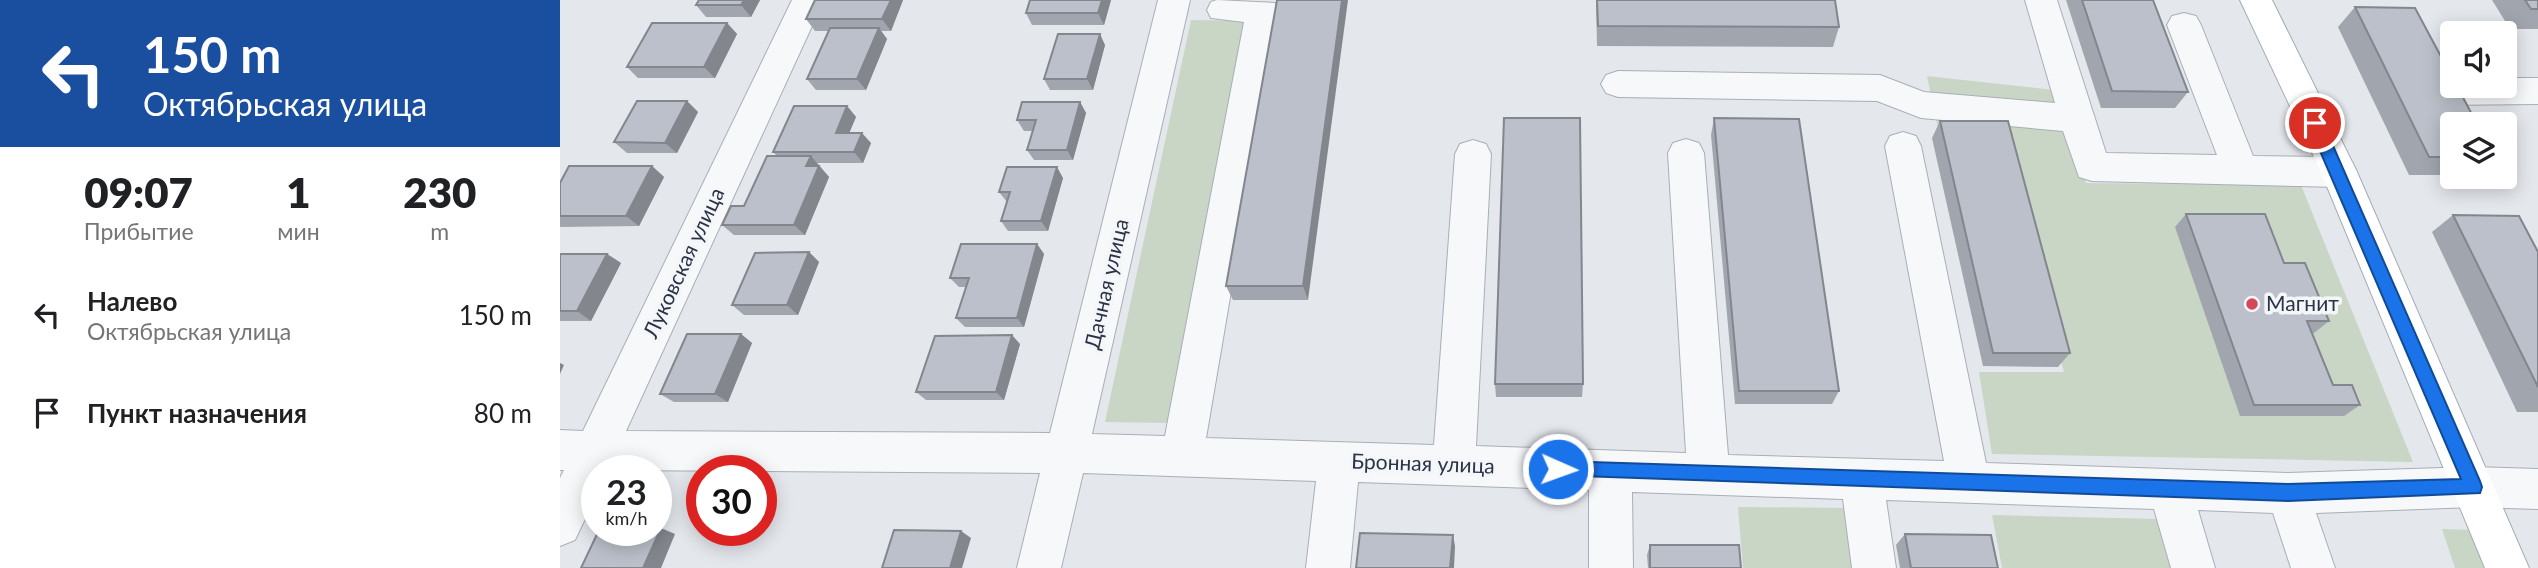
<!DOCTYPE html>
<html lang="ru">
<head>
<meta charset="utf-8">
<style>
  :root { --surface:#fff; --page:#f2f2f2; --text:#202124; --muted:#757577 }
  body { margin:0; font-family:Lato,sans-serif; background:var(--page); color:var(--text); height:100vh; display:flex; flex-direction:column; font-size:26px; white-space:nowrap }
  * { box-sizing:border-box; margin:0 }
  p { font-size:23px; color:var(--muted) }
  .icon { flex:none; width:38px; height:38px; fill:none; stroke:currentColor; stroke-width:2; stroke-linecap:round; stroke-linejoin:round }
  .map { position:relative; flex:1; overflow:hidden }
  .side { display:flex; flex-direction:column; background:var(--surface); width:560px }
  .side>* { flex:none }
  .hud { background:#1a4fa0; color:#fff; overflow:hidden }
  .tools { position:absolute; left:1880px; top:21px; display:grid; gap:14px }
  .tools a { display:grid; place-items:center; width:77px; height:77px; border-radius:7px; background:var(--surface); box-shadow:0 4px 18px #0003; font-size:35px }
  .speed { position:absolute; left:21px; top:455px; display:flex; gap:14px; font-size:35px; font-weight:700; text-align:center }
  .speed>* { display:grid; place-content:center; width:91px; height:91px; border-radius:50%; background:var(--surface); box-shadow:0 4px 18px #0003; line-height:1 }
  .speed small { font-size:18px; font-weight:400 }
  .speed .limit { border:10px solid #d22; background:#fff; color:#111 }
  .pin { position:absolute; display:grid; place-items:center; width:60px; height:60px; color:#fff; margin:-30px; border:4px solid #fff; border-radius:50%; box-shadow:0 2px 7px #0007 }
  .me { position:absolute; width:77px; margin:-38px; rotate:92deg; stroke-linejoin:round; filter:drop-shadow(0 0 5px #0008) }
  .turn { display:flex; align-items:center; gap:24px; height:147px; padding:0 28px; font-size:32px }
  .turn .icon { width:91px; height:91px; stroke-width:2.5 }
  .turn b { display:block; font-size:49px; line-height:60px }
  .eta { display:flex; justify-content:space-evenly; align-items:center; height:119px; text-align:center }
  .eta b { font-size:42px; font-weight:800; line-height:49px }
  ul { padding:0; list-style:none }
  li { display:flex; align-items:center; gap:21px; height:98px; padding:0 28px }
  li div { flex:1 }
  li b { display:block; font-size:26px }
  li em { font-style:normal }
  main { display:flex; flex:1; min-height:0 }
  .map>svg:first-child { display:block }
</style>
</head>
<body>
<main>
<section class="side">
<div class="hud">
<div class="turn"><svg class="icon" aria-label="left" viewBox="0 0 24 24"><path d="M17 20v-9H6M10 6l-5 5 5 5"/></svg><div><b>150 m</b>Октябрьская улица</div></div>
</div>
<div class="eta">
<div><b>09:07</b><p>Прибытие</p></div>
<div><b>1</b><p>мин</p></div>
<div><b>230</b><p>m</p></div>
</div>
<ul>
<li><svg class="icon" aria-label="left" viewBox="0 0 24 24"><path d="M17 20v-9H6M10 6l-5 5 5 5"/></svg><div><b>Налево</b><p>Октябрьская улица</p></div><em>150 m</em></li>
<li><svg class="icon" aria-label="arrive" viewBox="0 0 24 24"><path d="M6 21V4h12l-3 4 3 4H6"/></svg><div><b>Пункт назначения</b></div><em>80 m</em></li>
</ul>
</section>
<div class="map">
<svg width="1978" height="568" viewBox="0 0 1978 568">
  <rect width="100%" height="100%" fill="#e4e7ec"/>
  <path fill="#c9d6c5" d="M631 20 687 21 610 423 545 422Z
    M1367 76 1494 90 1526 183 1741 185 1853 462 1432 454 1419 372H1504L1441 136 1379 133Z
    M1178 507 1286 508 1294 568H1183Z
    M1432 515 1598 519 1612 568H1442Z
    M1882 529 1918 530 1934 568H1895Z"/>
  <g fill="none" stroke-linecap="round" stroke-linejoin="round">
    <defs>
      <path id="minor" d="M232 0H264L66 431 490 433 598 0H630L532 434 605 436 684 22 651 18 647 10 651 2 657 0 715 3 719 11 646 438 874 445 895 154 900 144 913 140 926 144 931 154 916 446 1126 453 1108 153 1113 143 1126 139 1139 143 1144 153 1168 455 1384 461 1325 146 1330 136 1343 132 1356 136 1361 146 1426 463 1728 473 1913 467 1978 469V509L1913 507 1756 513 1775 568H1731L1713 513 1638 510 1655 568H1611L1594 509 1326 500 1336 568H1292L1283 499 1072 492 1073 568H1029V490L798 482 790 568H746L756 481 523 473 501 568H457L480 473 48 470 37 471V494L15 540 0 546V478L4 470H0V430L23 431Z
        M1465 0H1497L1546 153 1657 155 1607 25 1612 16 1624 13 1636 16 1641 25 1693 156 1779 157 1792 162 1797 172 1792 182 1779 187 1532 181 1519 177 1503 131 1361 118 1317 101 1058 97 1046 93 1041 84 1046 75 1058 71 1320 75 1364 92 1495 103Z
        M1944 78H1978V104L1881 105 1869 101 1864 92 1869 83 1892 79V86H1944Z"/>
      <path id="major" d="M1680 0H1712L1797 172 1969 568H1925L1761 172Z"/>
    </defs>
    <use href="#minor" stroke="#a9aeb7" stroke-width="2"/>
    <use href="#major" stroke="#a3abb8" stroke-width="2"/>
    <use href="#minor" fill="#f7f8fa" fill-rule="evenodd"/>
    <use href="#major" fill="#fff" fill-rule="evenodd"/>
  </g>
  <path fill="#a1a5ae" d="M139 0H200L191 17H146L136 5Z
    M343 0 331 31H321L327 39 306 90H256L247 79 268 31H255L246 19Z
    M551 0 544 25H472L466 13Z
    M717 0 748 300H673L666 286Z
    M1036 0H1275L1279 27 1273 47 1037 46Z
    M1506 0H1593L1628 92 1615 108H1541Z
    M1932 0H1978V29H1950Z
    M1795 7 1892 124V175H1849L1778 27Z
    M167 23 177 34 155 78H78L67 67Z
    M545 45 533 90H490L484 79Z
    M127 101 138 112 117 153H67L54 142Z
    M520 102 526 113 513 160H474L467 150 473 131H464L457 120Z
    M287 106 296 117 289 133 311 143 303 163H257L269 177 245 235H174L162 225 184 206 217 156 213 152Z
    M1154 118 1279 391 1272 404H1175L1151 135Z
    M1380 121 1510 353 1498 367 1423 366 1372 138Z
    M92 166 104 177 79 226 0 227V183Z
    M503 178 488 231H448L441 221 447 202 439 192Z
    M1626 214 1724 263 1769 321 1754 333H1752L1773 385 1800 405 1784 416H1680L1615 227Z
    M1893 215 1978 252V412H1957L1872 232Z
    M477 244 484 254 464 327H405L396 318 406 287H399L390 278Z
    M249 252 259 262 238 315H184L172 305Z
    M0 254H47L61 263 31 321H0Z
    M181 334 192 343 168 402H114L100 394Z
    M460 344 444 400H366L356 392Z
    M935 384H1023L1022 397H936Z
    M1345 534 1438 568H1340L1336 545Z
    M1090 545 1181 568H1088L1087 555Z"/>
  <path fill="#83868d" d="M184 0H200L191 17 181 5Z
    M331 0H343L331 31 322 19Z
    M542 0H551L544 25 538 13Z
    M782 0H788L748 300 743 286Z
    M167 23 177 34 155 78 144 67Z
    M319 28 327 39 306 90 297 79Z
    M540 34 545 45 533 90 527 79Z
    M127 101 138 112 117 153 105 143Z
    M520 102 526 113 513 160 507 150Z
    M287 106 296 117 285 143 276 133Z
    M302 133 311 143 303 163 294 152Z
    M251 156 269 177 245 235 234 225 246 166Z
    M92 166 104 177 79 226 66 216Z
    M497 167 503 178 488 231 481 221Z
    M477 244 484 254 464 327 457 318Z
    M249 252 259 262 238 315 227 305Z
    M47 254 61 263 31 321 17 311Z
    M181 334 192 343 168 402 155 394Z
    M452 335 460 344 444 400 436 392Z
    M0 363 4 365 0 374Z
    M101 528 115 534 101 568H83Z
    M401 531 411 538 402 568H390Z
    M893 535 895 546 894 568H890Z"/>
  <path fill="#bbc0ca" stroke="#83868d" stroke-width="2" d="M139 0H184L181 5H136Z
    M255 0H331L322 19H246Z
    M470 0H542L538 13H466Z
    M717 0H782L743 286H666Z
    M1037 0H1275L1279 27 1038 26Z
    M1522 0H1593L1628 92 1552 91Z
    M1965 0H1978V9H1971Z
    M1795 7 1855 8 1892 77V86H1897L1917 124H1892V157H1869Z
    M92 23H167L144 67H67Z
    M270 28H319L297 79H247Z
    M498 34H540L527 79H484Z
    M77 101H127L105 143 54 142Z
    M462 102H520L507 150H467L476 120H457Z
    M234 106H287L276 133H302L294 152H213Z
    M944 118H1020L1023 384H935Z
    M1154 118 1239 119 1279 391H1179Z
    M1380 121H1448L1510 353H1433Z
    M207 156H251L246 166H259L234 225H162L171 206H184Z
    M9 166H92L66 216H0V183Z
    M447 167H497L481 221H441L450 192H439Z
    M1626 214H1705L1724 263H1745L1769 321H1747L1773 385H1792L1800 405H1694Z
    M1893 215 1959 216 1978 252V387Z
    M401 244H477L457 318H396L409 278H390Z
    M249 252 227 305H172L195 253Z
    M0 254H47L17 311H0Z
    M127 334H181L155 394H100Z
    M452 335 436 392H356L375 336Z
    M96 527 101 528 83 568H21L39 530H96Z
    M334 530 401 531 390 568H322Z
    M800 533 893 535 890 568H796Z
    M1345 534 1431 535 1438 568H1351Z
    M1090 545H1179L1181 568H1090Z"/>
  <path fill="#1a73e8" stroke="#114b97" stroke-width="2" d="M1755 117 1763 123 1920 481 1922 487 1920 493 1728 501 992 475 989 469 992 463 998 461 1728 484 1901 479 1748 123Z"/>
  <circle fill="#d1495b" stroke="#f4f6f9" stroke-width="2.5" cx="1692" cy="304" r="7"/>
  <g text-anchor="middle" stroke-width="7" stroke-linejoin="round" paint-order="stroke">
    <g font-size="21" fill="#2b3445" stroke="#f4f6f9">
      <text transform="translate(124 263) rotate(-65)" y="7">Луковская улица</text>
      <text transform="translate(547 284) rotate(-77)" y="7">Дачная улица</text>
      <text transform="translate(863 464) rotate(2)" y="7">Бронная улица</text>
    </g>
    <g font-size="21" fill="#2b3445" stroke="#f4f6f9" text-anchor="start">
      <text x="1706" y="311">Магнит</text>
    </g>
  </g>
</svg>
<div class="tools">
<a><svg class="icon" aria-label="sound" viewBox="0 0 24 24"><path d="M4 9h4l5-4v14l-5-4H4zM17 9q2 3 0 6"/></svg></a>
<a><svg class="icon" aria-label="layers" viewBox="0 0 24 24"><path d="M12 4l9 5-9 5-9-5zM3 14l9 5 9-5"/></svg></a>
</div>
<div class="speed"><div>23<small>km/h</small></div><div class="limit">30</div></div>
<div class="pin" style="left:1755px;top:123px;background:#d93025"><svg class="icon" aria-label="arrive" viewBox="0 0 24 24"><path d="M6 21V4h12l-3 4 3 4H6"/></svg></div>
<svg class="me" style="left:998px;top:469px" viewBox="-20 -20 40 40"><circle r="17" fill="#1a73e8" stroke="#fff" stroke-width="3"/><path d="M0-11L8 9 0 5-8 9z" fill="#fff"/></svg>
</div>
</main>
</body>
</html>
